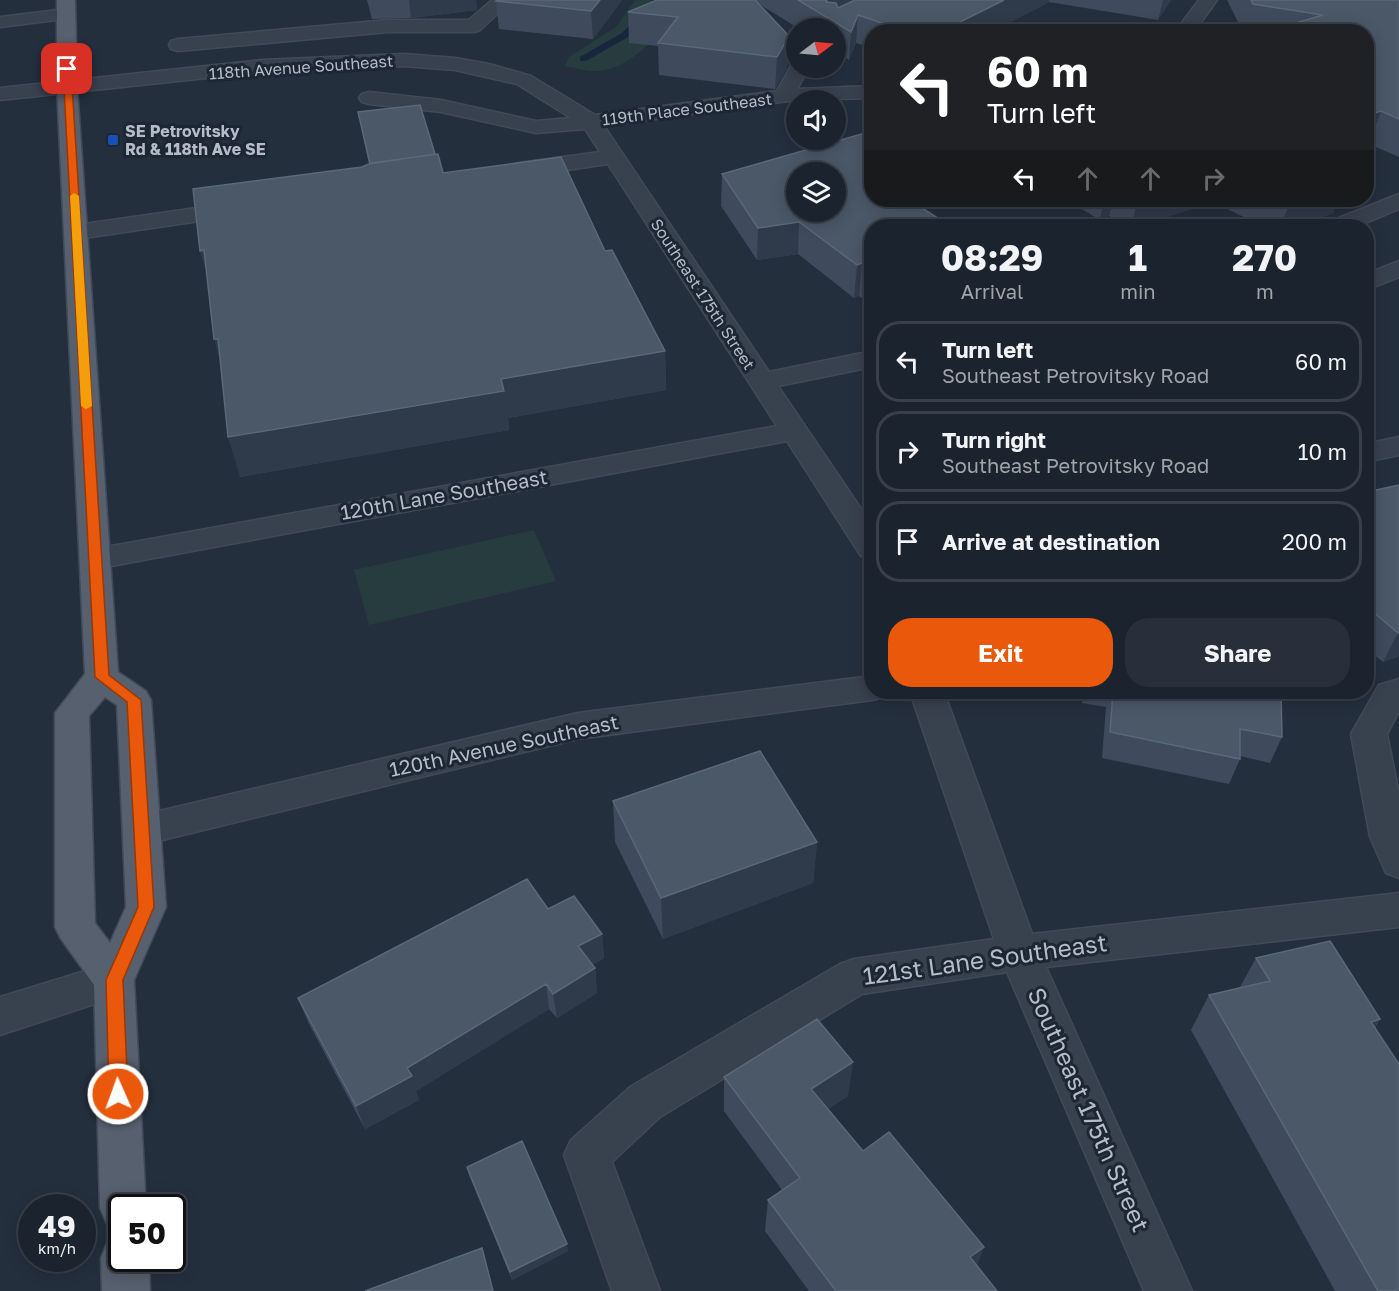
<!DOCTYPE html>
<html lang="en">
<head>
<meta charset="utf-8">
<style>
  :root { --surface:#1b232e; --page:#282f3a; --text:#f1f3f6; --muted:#a0a4aa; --line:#39404a; --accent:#ea580c }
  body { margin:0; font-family:"Golos Text",sans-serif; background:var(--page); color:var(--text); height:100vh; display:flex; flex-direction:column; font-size:22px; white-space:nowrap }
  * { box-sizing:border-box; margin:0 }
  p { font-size:20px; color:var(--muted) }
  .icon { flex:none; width:33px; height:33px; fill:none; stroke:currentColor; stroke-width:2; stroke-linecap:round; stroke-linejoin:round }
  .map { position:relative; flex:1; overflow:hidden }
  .sheet { position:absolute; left:864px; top:219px; width:510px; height:480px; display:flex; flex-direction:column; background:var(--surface); border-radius:24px; box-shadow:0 3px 15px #0003,0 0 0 2px var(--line) }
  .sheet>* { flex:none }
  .hud { position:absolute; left:864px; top:24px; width:510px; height:183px; border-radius:24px; box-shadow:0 3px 15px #0003,0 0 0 2px var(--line); background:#202124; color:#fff; overflow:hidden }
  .needle { width:39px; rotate:74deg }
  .fabs { position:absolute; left:786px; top:18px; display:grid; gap:12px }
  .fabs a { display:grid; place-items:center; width:60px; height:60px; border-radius:50%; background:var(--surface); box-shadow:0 3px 15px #0003,0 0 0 2px var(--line); font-size:30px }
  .speed { position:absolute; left:18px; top:1194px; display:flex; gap:12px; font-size:30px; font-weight:700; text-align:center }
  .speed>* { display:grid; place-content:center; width:78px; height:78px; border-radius:50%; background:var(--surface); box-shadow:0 3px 15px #0003,0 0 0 2px var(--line); line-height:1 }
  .speed small { font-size:15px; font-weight:400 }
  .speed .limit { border:3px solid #111; border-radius:9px; background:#fff; color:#111 }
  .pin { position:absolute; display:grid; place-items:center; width:51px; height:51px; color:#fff; margin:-26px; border-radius:12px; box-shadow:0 3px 9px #0006 }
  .me { position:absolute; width:66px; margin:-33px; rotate:358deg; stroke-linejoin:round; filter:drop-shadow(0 0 4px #0008) }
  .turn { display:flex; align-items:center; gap:21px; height:126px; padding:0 24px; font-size:27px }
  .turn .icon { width:78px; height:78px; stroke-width:2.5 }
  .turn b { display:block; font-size:42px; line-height:51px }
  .lanes { display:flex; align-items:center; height:57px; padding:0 24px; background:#0003; justify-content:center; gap:30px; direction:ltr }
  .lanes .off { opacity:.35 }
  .eta { display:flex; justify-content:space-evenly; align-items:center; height:102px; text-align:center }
  .eta b { font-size:36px; font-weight:700; line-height:42px }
  .button { display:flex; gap:12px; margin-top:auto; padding:12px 24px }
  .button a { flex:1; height:69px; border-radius:24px; background:var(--accent); color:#fff; font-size:24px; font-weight:700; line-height:69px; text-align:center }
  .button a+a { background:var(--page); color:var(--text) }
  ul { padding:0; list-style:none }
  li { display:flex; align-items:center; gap:18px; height:81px; margin:0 12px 9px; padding:0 12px; border:3px solid var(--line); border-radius:24px }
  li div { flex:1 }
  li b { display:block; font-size:22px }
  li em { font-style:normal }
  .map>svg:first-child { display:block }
</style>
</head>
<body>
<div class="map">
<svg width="1399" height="1291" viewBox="0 0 1399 1291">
  <rect width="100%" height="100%" fill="#242f3e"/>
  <path fill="#263c3f" d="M635 0H690C664 27 637 68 597 71 587 72 575 68 565 66L569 57 616 27Z
    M534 530 556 581 369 625 354 570Z"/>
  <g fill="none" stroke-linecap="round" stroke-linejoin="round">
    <path fill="#17263c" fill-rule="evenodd" d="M654 0H663L628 37 586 61H580V57L622 33Z"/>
    <defs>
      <path id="minor" d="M492 0H512L480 30 474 32H388L178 51 171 49 169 45 171 41 178 39 388 20H469Z
        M1199 0H1217L1194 32H1175Z
        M66 9 72 10 75 14 72 18 0 27V17Z
        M404 54 455 58 489 64 531 76 595 115 777 91 792 64 796 63V68H809L797 89 872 86V98L796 100 604 126 769 372 872 351V367L778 386 872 525V559L861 556 787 441 95 569 84 566 80 559 84 552 95 549 777 426 608 164 519 177 511 175 508 170 511 165 519 163 600 152 585 129 536 133 441 112 369 104 362 102 359 98 362 94 369 92 441 100 536 121 571 118 517 84 455 70 404 66 262 72 0 100V88L262 60Z
        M1399 194V209L1358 226H1327L1331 221Z
        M239 202 247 204 250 209 247 214 77 239 69 237 65 232 69 227 77 225Z
        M1399 261V277L1366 290V274Z
        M1399 437V455L1366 462V444Z
        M872 676V692H887L884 697 872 700 578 739 142 845 129 841 123 830 129 819 142 815 578 713Z
        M1399 679V711L1387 734 1399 794V878L1386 873 1370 837 1351 734 1379 685Z
        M910 692H944L1032 934 1399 893V927L1046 967 1192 1291H1144L1007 972 862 994 660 1117 612 1162 660 1291H612L564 1155 571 1140 630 1087 840 964 854 959 994 939Z
        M114 962 128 967 134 980 128 993 0 1035V997Z"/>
      <path id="major" d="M57 0H75L77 87 118 672 146 691 151 700 166 907 134 980 146 1208H122V1230L107 1224 100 1208 94 985 61 939 55 927V713L85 674 57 87ZM105 697 117 705 126 907 110 943 95 923 89 716Z
        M122 1236V1258H149L150 1291H102L101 1258 108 1241Z"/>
    </defs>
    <use href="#minor" stroke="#414a57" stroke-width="3"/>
    <use href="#major" stroke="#414a57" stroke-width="3"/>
    <use href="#minor" fill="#38414e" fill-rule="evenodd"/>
    <use href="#major" fill="#56606e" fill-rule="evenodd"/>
  </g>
  <path fill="#3f4b5c" d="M367 0H476L477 10 411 18 372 19Z
    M498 0H622L593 39 499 29 496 1Z
    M657 0H1171L1158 20 1049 2 992 32H872V48L856 43 849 60 836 51V28H798L759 4 789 36 787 68 775 89 659 75 658 46 629 43 628 12Z
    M1227 0H1399V157L1369 144 1366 145V32H1243Z
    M358 112 435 154 443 173 605 251 665 351 666 390 508 418 509 430 240 477 369 164Z
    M722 174 872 226V306L859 296 854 298 798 254 757 260 721 206Z
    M1067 200H1337L1333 213 1300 226H1262L1213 202 1139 226H1126L1109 216 1100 220Z
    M1399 485V656L1383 662 1366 648V492Z
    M1084 692H1281L1282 737 1270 763 1240 756V759L1229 784 1102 758 1106 707 1082 703Z
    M613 801 817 842 813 883 663 939 615 842Z
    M548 909 602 934 604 958 592 965 595 968 597 993 557 1018 549 1009 416 1091 419 1100 365 1129 308 1022 298 998Z
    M1256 958 1380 1019 1375 1028 1399 1291H1335L1191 1030 1209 995 1240 987Z
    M724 1077 848 1096 828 1109 863 1151 977 1266 997 1291H809L765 1231 768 1200 782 1190 724 1111Z
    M467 1167 568 1251 512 1280 469 1175Z"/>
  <path fill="#2f3b4b" d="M409 0H476L477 10 411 18Z
    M600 0H622L593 39 591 11Z
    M827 0H873L825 16Z
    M1004 0H1049V2L992 32H940Z
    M1163 0H1171L1158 20Z
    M858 15 856 43 849 60 851 32Z
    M789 36 787 68 775 89 777 57Z
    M1381 111 1369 144 1366 145V116Z
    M1104 200H1113L1109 216 1100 220Z
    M1138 200H1214L1213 202 1139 226H1131Z
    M1292 200H1337L1333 213 1300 226H1281L1290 201Z
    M799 222 798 254 757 260 758 228Z
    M204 250 211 288 200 251Z
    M862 263 859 296 854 298 857 265Z
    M214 339H218L225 378Z
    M665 351 666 390 508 418 509 430 240 477 228 437 501 379Z
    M1399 632V656L1383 662 1398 633Z
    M817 842 813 883 663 939 661 898Z
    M602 934 604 958 581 971 578 946Z
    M595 968 597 993 557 1018 553 994Z
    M546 984 549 1009 416 1091 419 1100 365 1129 356 1106 407 1068Z
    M1380 1019 1357 1054 1371 1022Z
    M853 1062 848 1096 807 1123 811 1089Z
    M567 1244 568 1251 512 1280 510 1272Z
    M984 1247 973 1277 970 1257Z"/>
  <path fill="#4b5868" stroke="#5c6777" stroke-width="1.5" fill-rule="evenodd" d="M498 0H600L591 11 496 1Z
    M657 0H755L789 36 777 57 658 43 678 17 628 12Z
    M798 0H827L826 2 836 3 838 8 855 0H1004L940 32H908L858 15 851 32Z
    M1251 0H1399V119L1381 111 1366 116V32H1265L1323 15 1253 4Z
    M420 105 435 154 370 164 358 112Z
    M872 131V200H910L950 226H872V271L862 263 857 265 799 222 758 228 722 174ZM796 172H836V212H796Z
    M438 154 443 173 561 157 605 251 612 250 665 351 501 379 504 391 228 437 218 339H214L204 250 200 251 193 189 362 167 371 163Z
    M1399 485V632L1398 633 1366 606V492Z
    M1113 692H1281L1282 737 1240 729V759L1110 732Z
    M760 751 817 842 661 898 613 801Z
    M527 879 548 909 574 896 602 934 578 946 595 968 553 994 546 984 407 1068 412 1076 356 1106 298 998Z
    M1330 941 1380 1019 1371 1022 1399 1064V1289L1393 1291H1378L1209 995 1270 981 1256 958Z
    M817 1019 853 1062 811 1089 863 1151 889 1132 984 1247 970 1257 997 1291H836L768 1200 800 1178 724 1077Z
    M522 1141 567 1244 510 1272 467 1167Z
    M482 1248 493 1291H365Z"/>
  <path fill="#ea580c" stroke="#983908" stroke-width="1.5" d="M67 66 71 69 109 675 141 700 154 907 123 980 128 1094 125 1100 118 1102 112 1100 109 1094 106 980 138 907 127 702 95 677 63 69Z"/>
  <path fill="#f59e0b" d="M74 193 79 196 92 406 86 409 81 406 70 196Z"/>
  <rect fill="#1a4fb4" stroke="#1d2633" stroke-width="2" x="107" y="134" width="12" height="12" rx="3"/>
  <g text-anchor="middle" stroke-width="6" stroke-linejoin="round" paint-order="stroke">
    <g font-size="16" fill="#b4bcc9" stroke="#1d2633">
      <text transform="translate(301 67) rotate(-4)" y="6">118th Avenue Southeast</text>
      <text transform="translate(687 109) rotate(-7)" y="6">119th Place Southeast</text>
      <text transform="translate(703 294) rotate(57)" y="6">Southeast 175th Street</text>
    </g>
    <g font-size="16" font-weight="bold" fill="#b4bcc9" stroke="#1d2633" text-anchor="start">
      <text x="125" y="137">SE Petrovitsky<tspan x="125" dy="18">Rd &amp; 118th Ave SE</tspan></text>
    </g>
    <g font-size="20" fill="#b4bcc9" stroke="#1d2633">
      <text transform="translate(444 495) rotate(-10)" y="7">120th Lane Southeast</text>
      <text transform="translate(504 746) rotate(-12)" y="7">120th Avenue Southeast</text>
    </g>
    <g font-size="24" fill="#b4bcc9" stroke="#1d2633">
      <text transform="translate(985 960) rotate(-8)" y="8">121st Lane Southeast</text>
      <text transform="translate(1088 1110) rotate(66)" y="8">Southeast 175th Street</text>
    </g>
  </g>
</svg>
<div class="fabs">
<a><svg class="needle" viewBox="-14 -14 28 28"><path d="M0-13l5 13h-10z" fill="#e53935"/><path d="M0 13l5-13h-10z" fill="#a0a4aa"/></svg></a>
<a><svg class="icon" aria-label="sound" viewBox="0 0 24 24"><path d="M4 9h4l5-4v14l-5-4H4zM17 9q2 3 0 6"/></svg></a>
<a><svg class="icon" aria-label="layers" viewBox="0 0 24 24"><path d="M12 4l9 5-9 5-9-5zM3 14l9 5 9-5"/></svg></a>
</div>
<div class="speed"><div>49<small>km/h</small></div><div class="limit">50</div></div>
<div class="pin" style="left:67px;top:69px;background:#d93025"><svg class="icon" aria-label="arrive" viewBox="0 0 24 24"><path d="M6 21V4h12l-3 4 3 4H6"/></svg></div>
<svg class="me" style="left:118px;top:1094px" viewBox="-20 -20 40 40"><circle r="17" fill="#ea580c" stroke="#fff" stroke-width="3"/><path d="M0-11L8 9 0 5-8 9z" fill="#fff"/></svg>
<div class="hud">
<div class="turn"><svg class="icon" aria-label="left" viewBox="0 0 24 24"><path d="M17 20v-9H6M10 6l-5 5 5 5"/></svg><div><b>60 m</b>Turn left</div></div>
<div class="lanes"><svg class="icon" aria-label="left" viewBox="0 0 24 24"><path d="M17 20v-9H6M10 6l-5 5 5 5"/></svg><svg class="icon off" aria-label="ahead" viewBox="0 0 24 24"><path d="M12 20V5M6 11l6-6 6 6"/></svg><svg class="icon off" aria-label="ahead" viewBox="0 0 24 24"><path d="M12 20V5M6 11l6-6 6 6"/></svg><svg class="icon off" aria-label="right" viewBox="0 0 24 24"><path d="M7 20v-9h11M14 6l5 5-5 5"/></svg></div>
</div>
<section class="sheet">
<div class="eta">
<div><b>08:29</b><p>Arrival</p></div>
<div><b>1</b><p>min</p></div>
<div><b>270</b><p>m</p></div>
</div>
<ul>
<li><svg class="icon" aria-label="left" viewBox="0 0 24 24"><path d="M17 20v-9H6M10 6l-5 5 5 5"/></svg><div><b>Turn left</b><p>Southeast Petrovitsky Road</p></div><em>60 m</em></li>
<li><svg class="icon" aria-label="right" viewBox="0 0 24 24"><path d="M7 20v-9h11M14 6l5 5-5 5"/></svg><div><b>Turn right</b><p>Southeast Petrovitsky Road</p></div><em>10 m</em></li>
<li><svg class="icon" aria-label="arrive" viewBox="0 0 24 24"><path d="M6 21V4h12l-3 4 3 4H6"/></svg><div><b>Arrive at destination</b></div><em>200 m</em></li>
</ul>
<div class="button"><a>Exit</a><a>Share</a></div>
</section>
</div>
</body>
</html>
